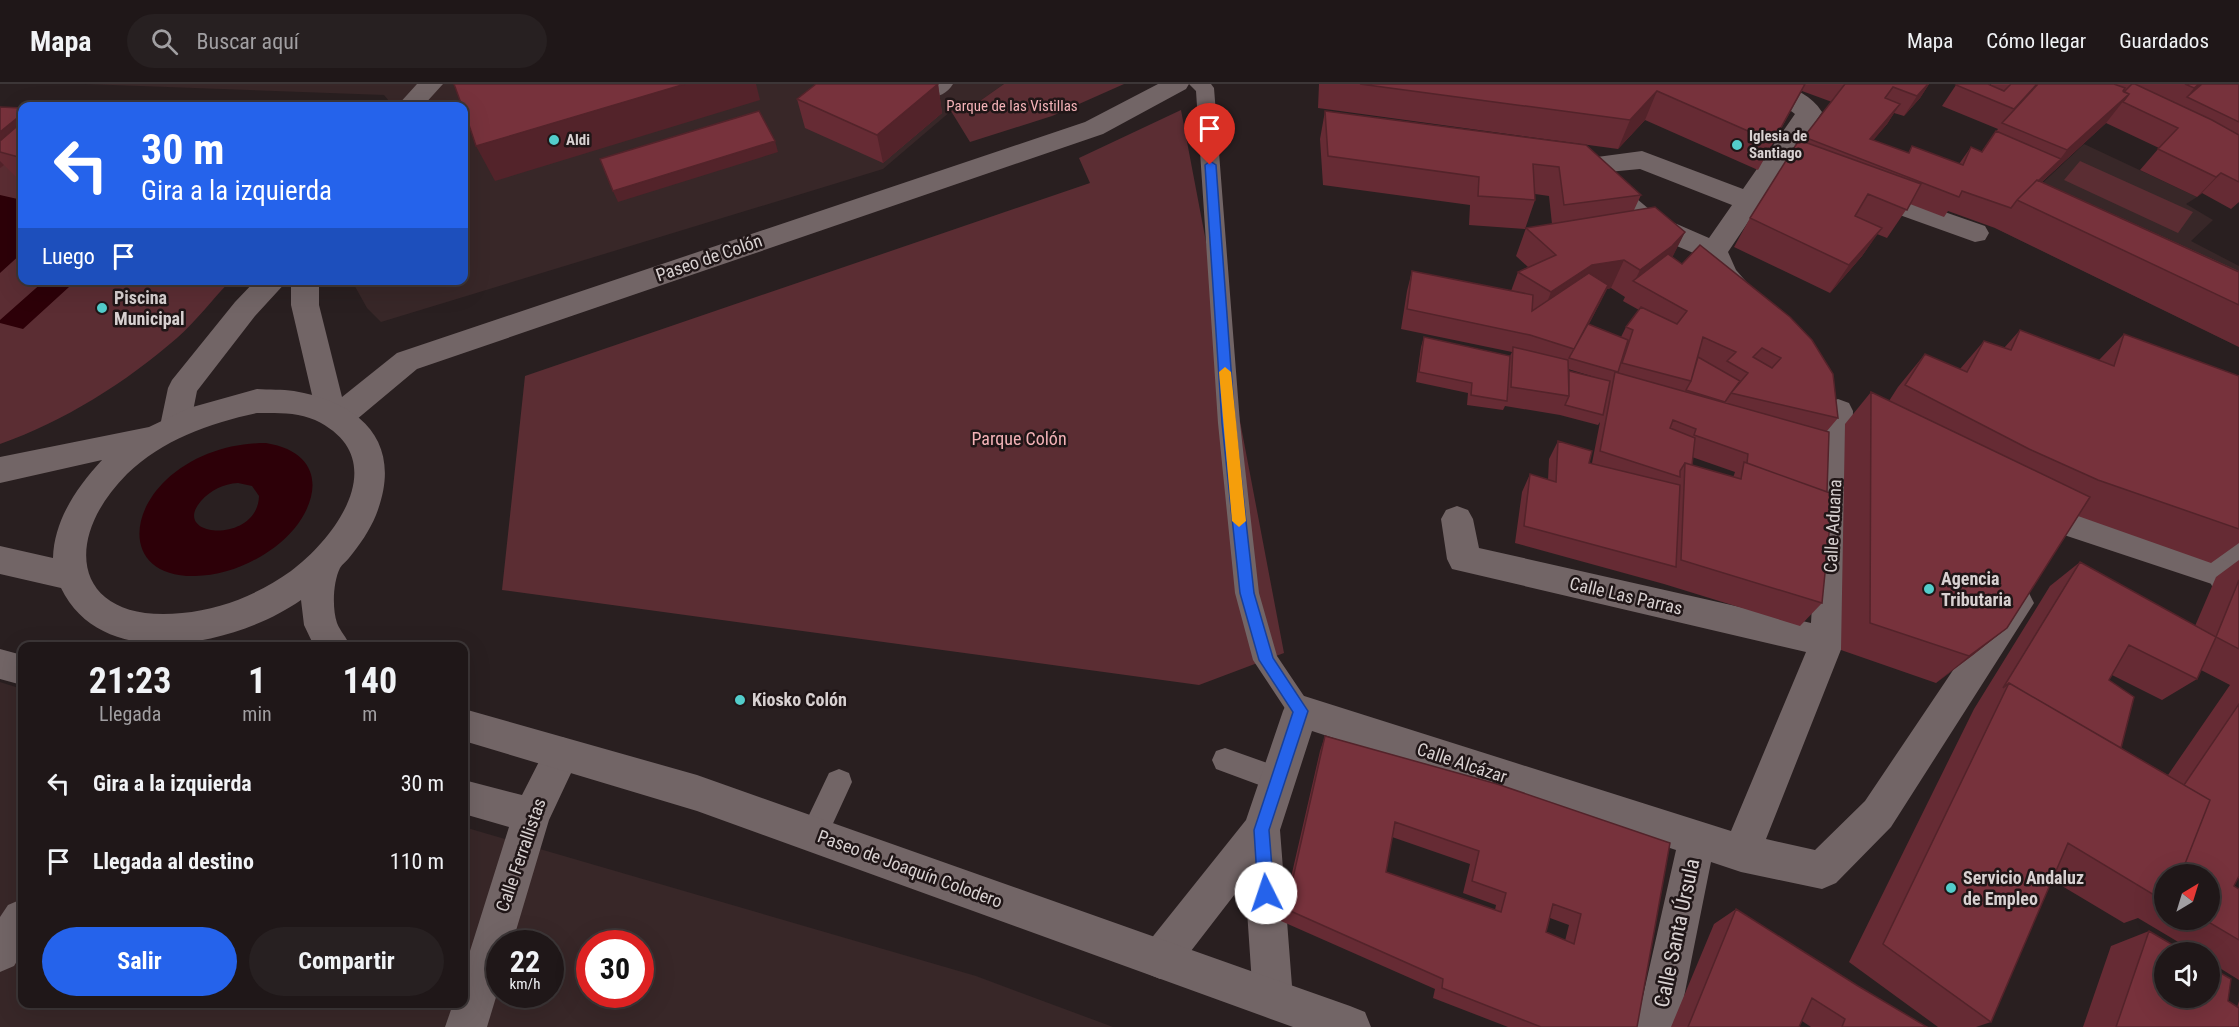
<!DOCTYPE html>
<html lang="es">
<head>
<meta charset="utf-8">
<style>
  :root { --surface:#1f1718; --page:#272021; --text:#f1f3f6; --muted:#a19fa2; --line:#3c3637; --accent:#2563eb }
  body { margin:0; font-family:"Roboto Condensed",sans-serif; background:var(--page); color:var(--text); height:100vh; display:flex; flex-direction:column; font-size:22px; white-space:nowrap }
  * { box-sizing:border-box; margin:0 }
  p { font-size:20px; color:var(--muted) }
  .icon { flex:none; width:33px; height:33px; fill:none; stroke:currentColor; stroke-width:2; stroke-linecap:round; stroke-linejoin:round }
  .map { position:relative; flex:1; overflow:hidden }
  .details { position:absolute; left:18px; top:558px; width:450px; height:366px; display:flex; flex-direction:column; background:var(--surface); border-radius:12px; box-shadow:0 6px 24px #0002,0 0 0 2px var(--line) }
  .details>* { flex:none }
  .hud { position:absolute; left:18px; top:18px; width:450px; height:183px; border-radius:12px; box-shadow:0 6px 24px #0002,0 0 0 2px var(--line); background:#2563eb; color:#fff; overflow:hidden }
  .needle { width:39px; rotate:38deg }
  .controls { position:absolute; left:2154px; top:780px; display:grid; gap:12px }
  .controls a { display:grid; place-items:center; width:66px; height:66px; border-radius:50%; background:var(--surface); box-shadow:0 6px 24px #0002,0 0 0 2px var(--line); font-size:30px }
  .speed { position:absolute; left:486px; top:846px; display:flex; gap:12px; font-size:30px; font-weight:700; text-align:center }
  .speed>* { display:grid; place-content:center; width:78px; height:78px; border-radius:50%; background:var(--surface); box-shadow:0 6px 24px #0002,0 0 0 2px var(--line); line-height:1 }
  .speed small { font-size:15px; font-weight:400 }
  .speed .limit { border:9px solid #d22; background:#fff; color:#111 }
  .pin { position:absolute; display:grid; place-items:center; width:51px; height:51px; color:#fff; margin:-62px -26px; border-radius:50% 50% 50% 0; rotate:-45deg; box-shadow:0 0 6px #0007 }
  .pin .icon { rotate:45deg }
  .me { position:absolute; width:66px; margin:-33px; rotate:356deg; stroke-linejoin:round; filter:drop-shadow(0 0 4px #0008) }
  .turn { display:flex; align-items:center; gap:21px; height:126px; padding:0 24px; font-size:27px }
  .turn .icon { width:78px; height:78px; stroke-width:2.5 }
  .turn b { display:block; font-size:42px; line-height:51px }
  .then { display:flex; align-items:center; height:57px; padding:0 24px; background:#0003; gap:12px; font-size:22px }
  .eta { display:flex; justify-content:space-evenly; align-items:center; height:102px; text-align:center }
  .eta b { font-size:36px; font-weight:700; line-height:42px }
  .button { display:flex; gap:12px; margin-top:auto; padding:12px 24px }
  .button a { flex:1; height:69px; border-radius:36px; background:var(--accent); color:#fff; font-size:24px; font-weight:700; line-height:69px; text-align:center }
  .button a+a { background:var(--page); color:var(--text) }
  ul { padding:0; list-style:none }
  li { display:flex; align-items:center; gap:18px; height:78px; padding:0 24px }
  li div { flex:1 }
  li b { display:block; font-size:22px }
  li em { font-style:normal }
  header { display:flex; align-items:center; gap:36px; box-sizing:border-box; height:84px; padding:0 30px; background:var(--surface); border-bottom:2px solid var(--line) }
  header strong { font-size:28px }
  nav { display:flex; gap:33px; margin-inline-start:auto; font-size:21px }
  .search { width:420px; height:54px; background:var(--page); display:flex; align-items:center; gap:15px; box-sizing:border-box; padding:0 21px; border-radius:33px; color:var(--muted); font-size:22px }
  .map>svg:first-child { display:block }
</style>
</head>
<body>
<header>
<strong>Mapa</strong>
<div class="search"><svg class="icon" aria-label="search" viewBox="0 0 24 24"><circle cx="10" cy="10" r="6"/><path d="M15 15l6 6"/></svg>Buscar aquí</div>
<nav><a>Mapa</a><a>Cómo llegar</a><a>Guardados</a></nav>
</header>
<div class="map">
<svg width="2239" height="943" viewBox="0 0 2239 943">
  <rect width="100%" height="100%" fill="#291f20"/>
  <path fill="#382728" fill-rule="evenodd" d="M85 0H1004L977 19 951 27 883 85 381 238 367 224 352 197 464 196V22H393L384 11Z
    M2084 60 2197 113 2186 120 2213 136 2191 157 2239 182V263L1995 144Z
    M0 598 22 605V920H464V743L976 892 1113 943H0ZM500 860H550V910H500ZM590 860H640V910H590Z"/>
  <path fill="#5b2d33" d="M1004 0H1124L1052 32 970 58 951 27 977 19Z
    M1181 26 1284 569 1199 601 502 506 525 292 1090 99 1079 74Z
    M0 43 22 44V196L230 197C213 215 196 237 177 254 125 299 65 337 0 360Z
    M2080 77 2193 128 2178 149 2064 96Z"/>
  <path fill="#2d0008" fill-rule="evenodd" d="M0 111 22 116V169L0 189Z
    M44 197 69 203 23 245 0 239V236Z
    M266 359C334 370 319 430 275 463 252 480 223 492 195 492 129 493 125 435 166 396 193 371 229 359 266 359ZM238 399 252 402 259 412C258 460 169 454 201 417 211 406 223 400 238 399Z"/>
  <g fill="none" stroke-linecap="round" stroke-linejoin="round">
    <path fill="#726566" fill-rule="evenodd" d="M1189 0H1211L1214 4 1240 339 1259 509 1277 572 1314 627 1310 635 1301 639 1292 635 1253 576 1235 509 1218 339 1196 7Z
      M1225 664 1287 686 1291 695 1287 704 1278 708 1216 685 1212 676 1216 667Z
      M839 685 849 689 852 698 824 759 814 763 804 759 800 750 829 689Z"/>
    <path fill="#726566" fill-rule="evenodd" d="M1864 100 1985 142 1989 149 1985 156 1975 158 1855 115 1851 109 1855 103Z
      M2239 356V495L2236 502 2224 506 2212 502 2207 492 2223 368 2228 359Z"/>
    <path fill="#726566" fill-rule="evenodd" d="M417 0H443L423 22H397Z
      M904 0H953C942 18 916 18 904 0Z
      M1158 0H1189L1186 5 1103 50 417 285 350 341C335 346 323 342 316 328L291 221V196H319V221L342 313 397 269 1085 38Z
      M1742 0C1771 0 1804 0 1822 28L1728 168 1736 186 1757 210 1753 217C1726 225 1711 194 1703 173L1636 145 1592 105 1578 81 1582 75 1642 67 1743 105 1795 30 1783 21 1745 5ZM1640 85 1732 121 1709 154 1656 131 1611 93 1608 88Z
      M256 196H288L255 232 197 307 190 342 186 350 175 354 164 350 160 342 168 304 172 296 235 218Z
      M1838 315 1849 319 1853 327 1844 558 1766 755 1815 766 1865 717 2005 509 2017 504 2029 509 2034 519 1891 743 1836 799 1822 805 1741 788 1711 778 1678 943H1636L1676 766 1312 647 1280 746 1293 915 1287 929 1273 935 1259 929 1253 915 1245 797 1174 889 1160 895 1146 889 1140 875 1146 861 1246 736 1283 627 1288 616 1301 611 1731 747 1806 568 1452 485 1447 475 1441 435 1446 426 1457 422 1468 426 1473 435 1479 464 1811 539 1823 327 1827 319Z
      M2032 408 2079 430 2239 481V509L2058 449 2021 430 2016 421 2021 412Z
      M0 565 22 571V601L0 595Z
      M562 653 575 658 580 670 549 736 512 860H500V900L487 943H445L453 920H464V886L509 743 464 730V696L522 711 549 658Z
      M22 815V869L14 882 0 888V833L8 821Z"/>
    <path fill="#726566" fill-rule="evenodd" d="M257 305C269 306 282 305 294 307 363 319 404 360 376 431 370 446 359 462 349 474 347 477 342 480 340 484 333 498 332 524 337 539 340 547 347 554 350 562H314L304 541 301 516C237 561 103 591 61 504L0 490V462L53 474C54 436 77 403 102 376L0 399V373L149 343 189 324ZM257 329C276 329 297 328 315 336 393 373 339 451 291 487 259 510 222 525 182 529 75 540 59 458 127 390 162 356 210 339 257 329Z
      M464 625 697 691 1350 922 1365 928 1371 943H1293L697 727 464 657Z"/>
  </g>
  <path fill="#662b34" fill-rule="evenodd" d="M938 0 942 29 883 79 805 44 797 15Z
    M1319 0H1929L1920 14 1904 32 1894 29 1887 40 1873 56 1908 69 1912 62 1959 80 1971 63 1981 68 1998 45 1942 22 1956 1H1991V0H2239V118L2231 125 2202 109 2197 113 2140 86 2159 64 2106 39 2042 98 2239 187V263L1995 144 1948 127 1944 133 1910 120 1887 154 1877 150 1862 172 1830 209 1734 163 1750 134 1804 53 1832 18 1802 7 1758 86 1645 36 1618 65 1318 24Z
    M0 23 22 24V96L17 94 4 81 0 84Z
    M1325 27 1586 61 1641 111 1634 126 1685 148 1672 173 1682 180 1700 161 1838 334 1827 347 1822 519 1800 542 1664 500 1515 459 1522 408 1530 390 1548 396 1549 375 1558 357 1589 379H1592L1600 338 1598 341 1560 331 1505 322 1503 326 1467 321 1468 309 1416 298 1421 263 1424 253 1510 272 1512 268 1401 245 1407 207 1412 187 1511 207 1518 188 1528 183 1516 172 1526 144 1552 140 1549 112 1535 110V116L1525 145 1469 141 1470 121 1323 101 1320 55ZM1611 204 1625 213 1623 217 1639 226 1626 243 1621 253 1589 240 1607 205ZM1568 285 1598 294 1569 287ZM1692 373 1735 388 1734 391 1733 393 1691 381Z
    M2020 246 2099 276 2124 250 2239 292V459L2211 479 2078 432 2007 544 1973 571 1936 599 1841 566 1845 340 1871 308 1889 317 1898 303 1925 270 1960 285 1984 257 2004 264Z
    M2239 476V792L2234 802 2239 805V896L2210 878V868H2195L2138 834 2124 839 2052 796 1991 938 1976 943H1938L1849 878 1974 625 2050 502 2080 478 2195 542 2216 493ZM2201 586 2230 601 2168 691 2121 664 2109 596 2112 591 2162 616 2197 595ZM2164 790 2210 836H2164Z
    M1325 652 1670 759 1637 943H1508L1433 914 1435 905 1281 837 1320 667ZM1392 753 1470 780 1463 809 1496 821 1495 826 1386 788ZM1550 834 1569 841 1565 857 1546 848Z
    M1736 825 1858 902 1927 943H1811L1802 937 1799 943H1671L1714 840Z
    M2149 847 2228 917 2237 923 2239 917V943H2083L2111 862Z"/>
  <path fill="#53232a" d="M685 0H756L760 16 495 97 476 62Z
    M938 0 942 29 883 79 877 51Z
    M1928 0H1929L1920 14 1904 32 1917 12Z
    M2199 0H2206L2187 13 2194 4Z
    M1657 7 1645 36 1618 65 1630 36Z
    M2129 10 2106 39 2045 95 2067 66Z
    M1900 20 1887 40 1857 76 1870 55Z
    M22 30V66L0 68V48Z
    M775 57 778 68 618 118 613 107Z
    M2061 75 2045 95 2022 118 2019 116Z
    M0 77 4 81 0 84Z
    M2221 89 2202 109 2197 113 2216 93Z
    M1882 144 1862 172 1830 209 1849 181Z
    M1685 148 1671 176 1634 198 1640 186Z
    M1624 176 1611 204 1607 205 1599 221 1570 274H1569L1574 265 1540 236 1551 208 1592 181Z
    M2007 544 1973 571 1936 599 1969 572Z"/>
  <path fill="#77323c" stroke="#53232a" stroke-width="1.5" fill-rule="evenodd" d="M454 0H685L476 62 464 26V22H462Z
    M816 0H938L877 51 797 15Z
    M1360 0H1805L1773 58 1657 7 1630 36Z
    M1845 0H1928L1917 12 1893 3 1885 14 1900 20 1870 55 1909 69 1912 62 1963 81 1971 63 1982 68 1996 47 2061 75 2038 97 2037 96 2017 116 2011 124 1962 107 1959 113 1804 53Z
    M1958 0H1988L2004 7 2011 0H2037L2014 25 1956 1Z
    M2038 0H2114L2125 4 2123 7 2129 10 2067 66 2002 39Z
    M2132 0H2135L2212 36 2239 51V98L2221 89 2216 93 2158 65 2178 44 2123 18 2129 10 2124 8Z
    M2185 0H2199L2194 4Z
    M2202 0H2239V38L2187 13Z
    M48 17 158 20 155 22H41Z
    M0 23 22 24V30L0 48Z
    M759 27 775 57 613 107 600 75Z
    M1325 27 1586 61 1641 111 1564 121 1559 83 1533 80 1535 116 1478 112 1479 93 1328 72Z
    M22 38V74L0 68V57Z
    M1799 56 1921 100 1907 126 1868 110 1855 132 1882 144 1849 181 1750 134Z
    M2037 96 2239 188V221L2017 116Z
    M1655 123 1685 148 1672 162 1640 186 1624 176 1592 181 1551 208 1518 188 1556 171 1526 144Z
    M1700 161 1790 233 1812 256 1833 290 1838 334 1731 309 1748 289 1727 277 1736 268 1703 253 1691 297 1622 279 1633 246 1626 243 1641 223 1677 240 1687 227 1633 197 1668 170 1682 180ZM1762 264 1781 274 1772 284 1753 273Z
    M1412 187 1533 211 1532 227 1589 189 1608 201 1574 265 1530 251 1407 225Z
    M1588 240 1628 256 1618 288 1569 274Z
    M2020 246 2114 282 2124 250 2239 292V445L2098 396 2029 365 1905 301 1925 270 1967 288 1984 257 2011 266Z
    M1424 253 1510 272 1507 317 1471 311 1472 299 1419 288Z
    M1513 263 1568 276 1569 312 1511 303Z
    M1698 273 1740 297 1731 309 1725 318 1686 306 1691 297Z
    M1569 287 1610 297 1603 331 1565 321 1569 312Z
    M1615 288 1829 348 1827 408 1747 379 1748 370 1694 351 1696 345 1673 336 1670 344 1695 354 1692 381 1685 379 1680 387V393L1600 367Z
    M1871 308 2090 413 2007 544 1969 572 1870 539Z
    M1558 357 1592 367 1589 379 1680 401 1676 483 1524 442 1530 390 1556 398Z
    M1744 378 1833 410 1822 519 1681 476 1685 379 1741 395Z
    M2080 478 2216 553 2197 595 2129 561 2109 596 2134 613 2121 664 2009 599 2003 604Z
    M2239 496V565L2216 553Z
    M2009 599 2210 716 2181 790H2164V817L2068 759 1991 938 1883 860Z
    M2239 620V792L2234 802 2239 805V856L2205 836H2210V790H2181L2210 716 2184 701Z
    M1325 652 1497 700 1670 759 1637 943H1541L1442 904 1443 895 1286 825ZM1395 738 1479 767 1472 797 1506 809 1501 828 1386 788ZM1553 820 1581 830 1574 860 1546 848Z
    M1736 825 1858 902 1927 943H1842L1845 935 1812 914 1799 943H1688Z
    M2149 847 2185 868H2164V914H2210V883L2231 895 2228 917 2239 924V943H2116Z"/>
  <path fill="#2563eb" stroke="#184099" stroke-width="1.5" d="M1210 77 1216 81 1235 339 1254 509 1273 574 1308 627 1269 746 1274 809 1272 815 1266 817 1260 815 1258 809 1254 746 1293 628 1259 576 1240 509 1222 339 1205 81Z"/>
  <path fill="#f59e0b" d="M1225 283 1231 288 1246 437 1239 443 1232 437 1219 288Z"/>
  <g fill="#53cdcb" stroke="#201617" stroke-width="2">
    <circle cx="554" cy="56" r="6"/>
    <circle cx="1737" cy="61" r="6"/>
    <circle cx="102" cy="224" r="6"/>
    <circle cx="1929" cy="505" r="6"/>
    <circle cx="740" cy="616" r="6"/>
    <circle cx="1951" cy="804" r="6"/>
  </g>
  <g text-anchor="middle" stroke-width="5" stroke-linejoin="round" paint-order="stroke">
    <g font-size="15" fill="#f3b2b7" stroke="#201617">
      <text x="1012" y="27">Parque de las Vistillas</text>
    </g>
    <g font-size="15" font-weight="bold" fill="#d8d1d1" stroke="#201617" text-anchor="start">
      <text x="1749" y="57">Iglesia de<tspan x="1749" dy="17">Santiago</tspan></text>
      <text x="566" y="61">Aldi</text>
    </g>
    <g font-size="18" fill="#d8d1d1" stroke="#201617">
      <text transform="translate(709 174) rotate(-19)" y="6">Paseo de Colón</text>
      <text transform="translate(1833 442) rotate(-87)" y="6">Calle Aduana</text>
      <text transform="translate(1626 512) rotate(13)" y="6">Calle Las Parras</text>
      <text transform="translate(1462 679) rotate(18)" y="6">Calle Alcázar</text>
      <text transform="translate(521 771) rotate(-71)" y="6">Calle Ferrallistas</text>
      <text transform="translate(910 785) rotate(20)" y="6">Paseo de Joaquín Colodero</text>
    </g>
    <g font-size="18" font-weight="bold" fill="#d8d1d1" stroke="#201617" text-anchor="start">
      <text x="114" y="220">Piscina<tspan x="114" dy="21">Municipal</tspan></text>
      <text x="1941" y="501">Agencia<tspan x="1941" dy="21">Tributaria</tspan></text>
      <text x="752" y="622">Kiosko Colón</text>
      <text x="1963" y="800">Servicio Andaluz<tspan x="1963" dy="21">de Empleo</tspan></text>
    </g>
    <g font-size="18" fill="#f3b2b7" stroke="#201617">
      <text x="1019" y="361">Parque Colón</text>
    </g>
    <g font-size="21" fill="#d8d1d1" stroke="#201617">
      <text transform="translate(1677 849) rotate(-78)" y="7">Calle Santa Úrsula</text>
    </g>
  </g>
</svg>
<div class="controls">
<a><svg class="needle" viewBox="-14 -14 28 28"><path d="M0-13l5 13h-10z" fill="#e53935"/><path d="M0 13l5-13h-10z" fill="#a19fa2"/></svg></a>
<a><svg class="icon" aria-label="sound" viewBox="0 0 24 24"><path d="M4 9h4l5-4v14l-5-4H4zM17 9q2 3 0 6"/></svg></a>
</div>
<div class="speed"><div>22<small>km/h</small></div><div class="limit">30</div></div>
<div class="pin" style="left:1210px;top:81px;background:#d93025"><svg class="icon" aria-label="arrive" viewBox="0 0 24 24"><path d="M6 21V4h12l-3 4 3 4H6"/></svg></div>
<svg class="me" style="left:1266px;top:809px" viewBox="-20 -20 40 40"><circle r="19" fill="#fff"/><path d="M0-13L10 11 0 6-10 11z" fill="#2563eb"/></svg>
<div class="hud">
<div class="turn"><svg class="icon" aria-label="left" viewBox="0 0 24 24"><path d="M17 20v-9H6M10 6l-5 5 5 5"/></svg><div><b>30 m</b>Gira a la izquierda</div></div>
<div class="then">Luego<svg class="icon" aria-label="arrive" viewBox="0 0 24 24"><path d="M6 21V4h12l-3 4 3 4H6"/></svg></div>
</div>
<section class="details">
<div class="eta">
<div><b>21:23</b><p>Llegada</p></div>
<div><b>1</b><p>min</p></div>
<div><b>140</b><p>m</p></div>
</div>
<ul>
<li><svg class="icon" aria-label="left" viewBox="0 0 24 24"><path d="M17 20v-9H6M10 6l-5 5 5 5"/></svg><div><b>Gira a la izquierda</b></div><em>30 m</em></li>
<li><svg class="icon" aria-label="arrive" viewBox="0 0 24 24"><path d="M6 21V4h12l-3 4 3 4H6"/></svg><div><b>Llegada al destino</b></div><em>110 m</em></li>
</ul>
<div class="button"><a>Salir</a><a>Compartir</a></div>
</section>
</div>
</body>
</html>
